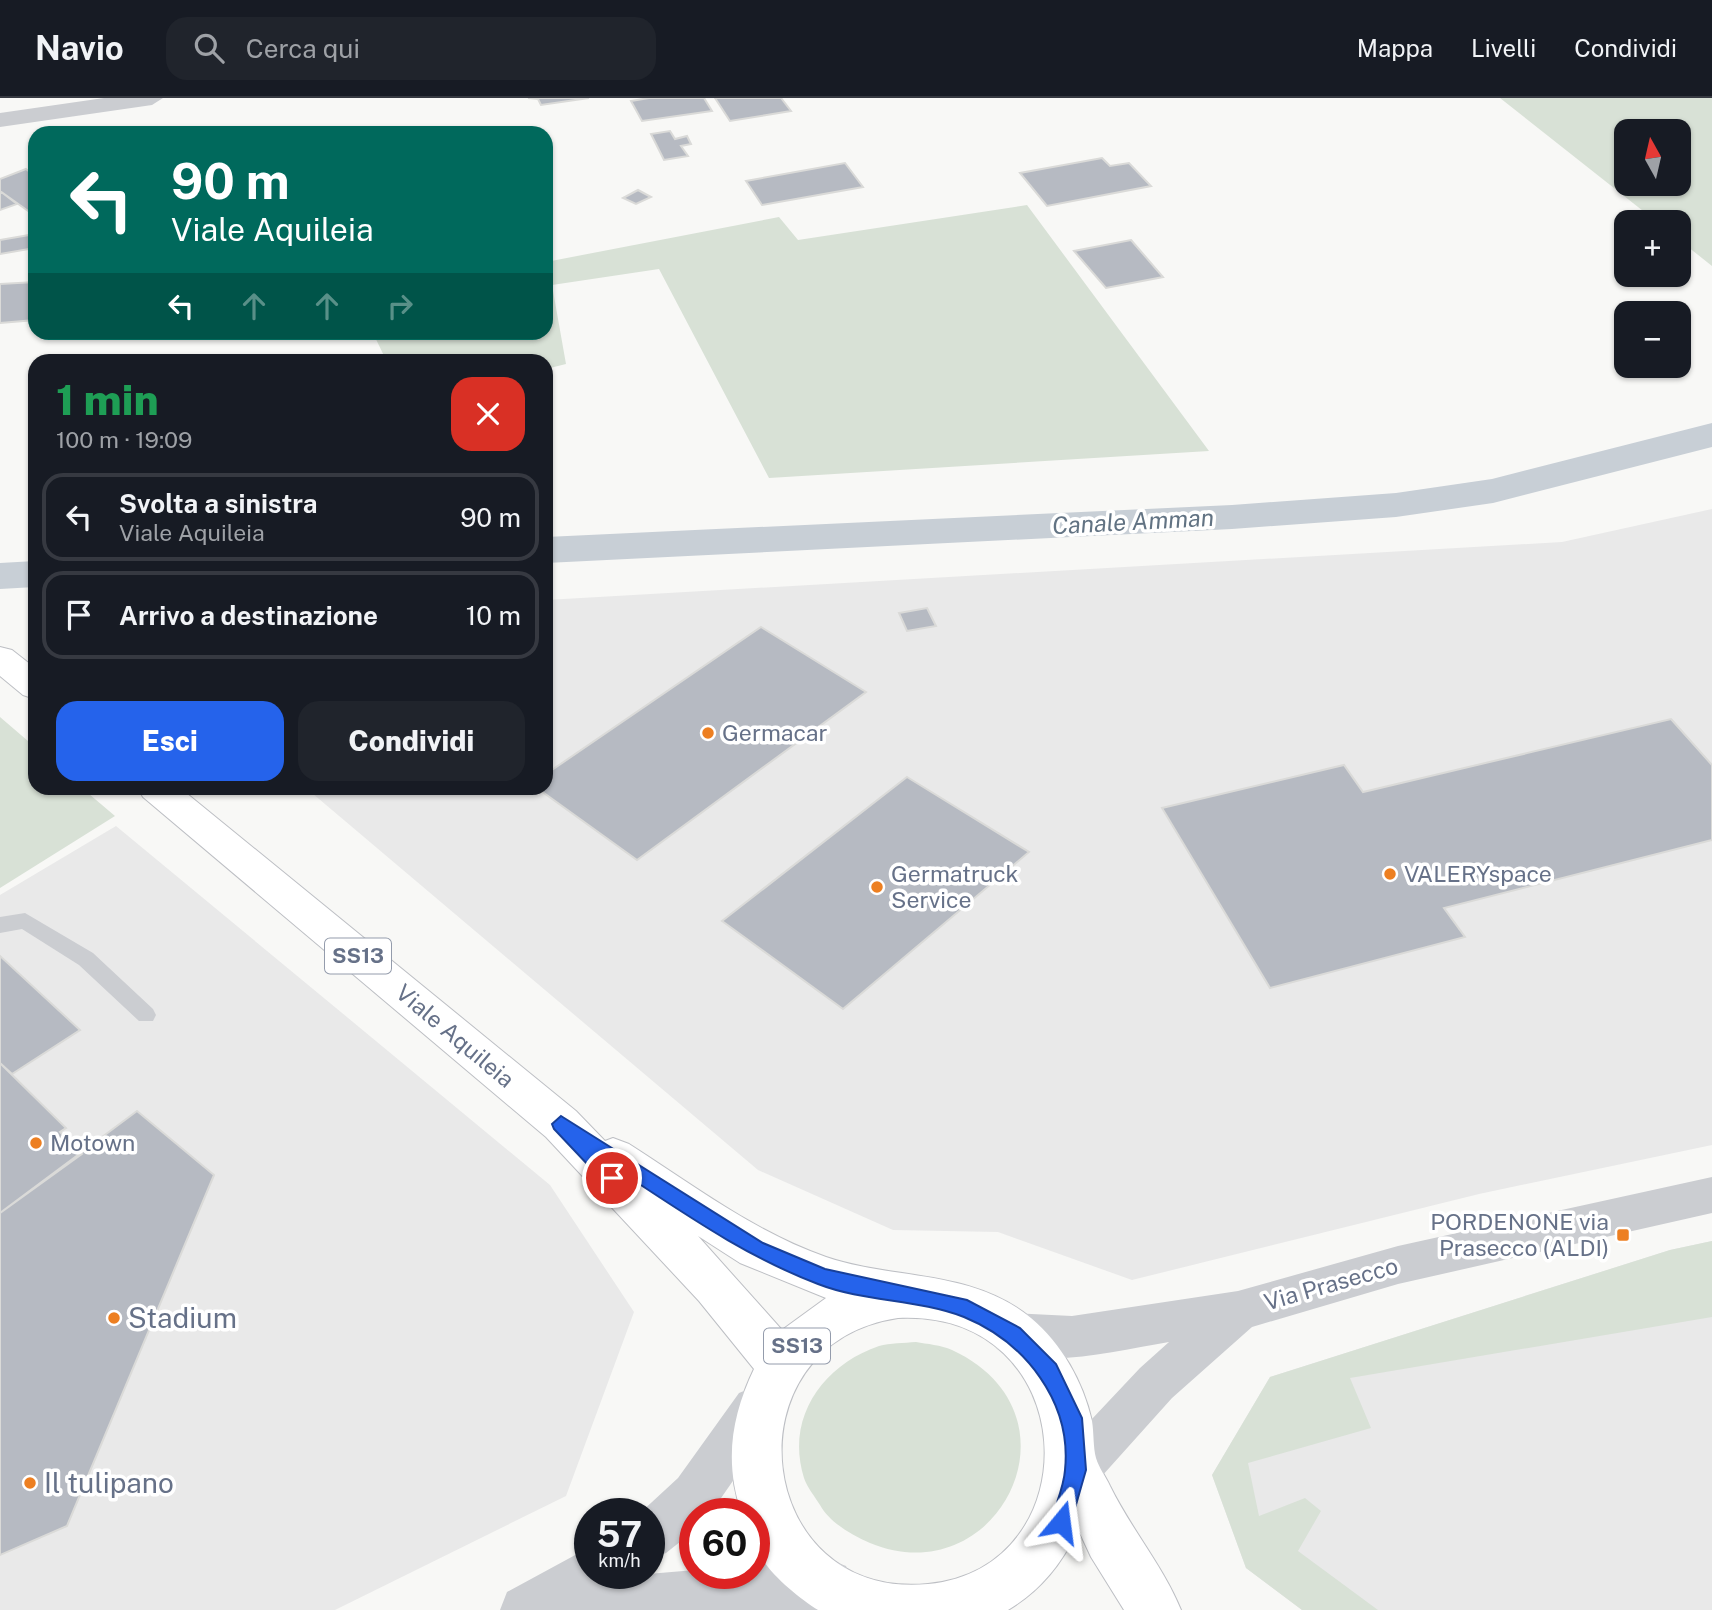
<!DOCTYPE html>
<html lang="it">
<head>
<meta charset="utf-8">
<style>
  :root { --surface:#171b24; --page:#20242c; --text:#f1f3f6; --muted:#9ea1a6; --line:#363941; --accent:#2563eb }
  body { margin:0; font-family:"Public Sans",sans-serif; background:var(--page); color:var(--text); height:100vh; display:flex; flex-direction:column; font-size:26px; white-space:nowrap }
  * { box-sizing:border-box; margin:0 }
  p { font-size:23px; color:var(--muted) }
  .icon { flex:none; width:38px; height:38px; fill:none; stroke:currentColor; stroke-width:2; stroke-linecap:round; stroke-linejoin:round }
  .map { position:relative; flex:1; overflow:hidden }
  .side { position:absolute; left:28px; top:256px; width:525px; height:441px; display:flex; flex-direction:column; background:var(--surface); border-radius:21px; box-shadow:0 2px 5px #0004 }
  .side>* { flex:none }
  .guide { position:absolute; left:28px; top:28px; width:525px; height:214px; border-radius:21px; box-shadow:0 2px 5px #0004; background:#00695c; color:#fff; overflow:hidden }
  .needle { width:46px; rotate:352deg }
  .tools { position:absolute; left:1614px; top:21px; display:grid; gap:14px }
  .tools a { display:grid; place-items:center; width:77px; height:77px; border-radius:14px; background:var(--surface); box-shadow:0 2px 5px #0004; font-size:35px }
  .speed { position:absolute; left:574px; top:1400px; display:flex; gap:14px; font-size:35px; font-weight:700; text-align:center }
  .speed>* { display:grid; place-content:center; width:91px; height:91px; border-radius:50%; background:var(--surface); box-shadow:0 2px 5px #0004; line-height:1 }
  .speed small { font-size:18px; font-weight:400 }
  .speed .limit { border:10px solid #d22; background:#fff; color:#111 }
  .pin { position:absolute; display:grid; place-items:center; width:60px; height:60px; color:#fff; margin:-30px; border:4px solid #fff; border-radius:50%; box-shadow:0 2px 7px #0007 }
  .me { position:absolute; width:77px; margin:-38px; rotate:16deg; stroke-linejoin:round; filter:drop-shadow(0 0 5px #0008) }
  .turn { display:flex; align-items:center; gap:24px; height:147px; padding:0 28px; font-size:32px }
  .turn .icon { width:91px; height:91px; stroke-width:2.5 }
  .turn b { display:block; font-size:49px; line-height:60px }
  .lanes { display:flex; align-items:center; height:66px; padding:0 28px; background:#0003; justify-content:center; gap:35px; direction:ltr }
  .lanes .off { opacity:.35 }
  .round { display:grid; place-items:center; flex:none; width:74px; height:74px; border-radius:21px; background:var(--page) }
  .headline { display:flex; align-items:center; justify-content:space-between; height:119px; padding:0 28px }
  h1 { font-size:42px; font-weight:800; line-height:52px; color:#1e9e55 }
  .button { display:flex; gap:14px; margin-top:auto; padding:14px 28px }
  .button a { flex:1; height:80px; border-radius:21px; background:var(--accent); color:#fff; font-size:28px; font-weight:800; line-height:80px; text-align:center }
  .button a+a { background:var(--page); color:var(--text) }
  ul { padding:0; list-style:none }
  li { display:flex; align-items:center; gap:21px; height:88px; margin:0 14px 10px; padding:0 14px; border:4px solid var(--line); border-radius:21px }
  li div { flex:1 }
  li b { display:block; font-size:26px }
  li em { font-style:normal }
  header { display:flex; align-items:center; gap:42px; box-sizing:border-box; height:98px; padding:0 35px; background:var(--surface); border-bottom:2px solid var(--line) }
  header strong { font-size:33px }
  nav { display:flex; gap:38px; margin-inline-start:auto; font-size:24px }
  .search { width:490px; height:63px; background:var(--page); display:flex; align-items:center; gap:18px; box-sizing:border-box; padding:0 24px; border-radius:21px; color:var(--muted); font-size:26px }
  .map>svg:first-child { display:block }
</style>
</head>
<body>
<header>
<strong>Navio</strong>
<div class="search"><svg class="icon" aria-label="search" viewBox="0 0 24 24"><circle cx="10" cy="10" r="6"/><path d="M15 15l6 6"/></svg>Cerca qui</div>
<nav><a>Mappa</a><a>Livelli</a><a>Condividi</a></nav>
</header>
<div class="map">
<svg width="1712" height="1512" viewBox="0 0 1712 1512">
  <rect width="100%" height="100%" fill="#f8f8f6"/>
  <path fill="#e9e9e9" d="M1712 411V1047L1479 1096 1132 1182 998 1134 893 1132 758 1072 306 690H546V502L1562 444Z
    M116 728 550 1087 634 1214 566 1398 335 1512H0V797Z
    M1712 1143V1512H1302L1246 1470 1212 1377 1270 1279 1670 1152Z"/>
  <path fill="#d8e1d6" fill-rule="evenodd" d="M1500 0H1712V168L1678 141V124H1657ZM1626 33H1678V86H1626Z
    M1027 107 1209 353 769 380 659 171 552 187 566 266 546 271V262H386L373 235 546 234V164L779 119 798 142Z
    M0 619 35 649V690H82L115 718 0 790Z
    M1712 1143V1219L1350 1280 1371 1330 1248 1365 1259 1418 1305 1400 1321 1413 1298 1453 1378 1512H1302L1246 1470 1212 1377 1270 1279 1670 1152Z
    M916 1244C927 1246 941 1247 952 1252 1090 1316 998 1498 870 1445 852 1437 830 1425 820 1407 815 1399 807 1389 804 1380 785 1320 823 1267 879 1248 890 1245 904 1245 916 1244Z"/>
  <g fill="none" stroke-linecap="round" stroke-linejoin="round">
    <path fill="#c8cfd6" fill-rule="evenodd" d="M1712 325V349L1493 405 1396 419 1232 431 546 465V439L1232 407 1396 395 1492 381Z
      M35 463V489L0 491V465Z"/>
  </g>
  <path fill="#b6bac2" stroke="#dadad8" stroke-width="2" d="M528 0H589L541 7 538 1Z
    M649 0H704L712 13 642 23 631 3Z
    M715 0H781L791 13 730 23Z
    M670 33 675 41 687 38 691 46 681 48 688 58 664 62 651 36Z
    M1102 60 1110 68 1129 65 1151 88 1047 108 1020 75Z
    M845 65 863 89 762 107 746 83Z
    M26 71 35 78V114L31 115 0 93V81Z
    M638 92 651 99 636 106 623 100Z
    M0 93 17 106 0 112Z
    M35 136V150L0 156V142Z
    M1131 142 1163 179 1106 190 1074 153Z
    M35 184V222L0 225V186Z
    M927 510 936 528 907 533 899 515Z
    M761 529 866 594 637 762 537 690H546V676Z
    M1671 621 1712 667V742L1444 810 1465 839 1270 890 1162 710 1344 667 1363 694Z
    M907 679 1029 754 843 911 722 823Z
    M0 858 80 932 12 976 0 965Z
    M0 965 66 1030 60 1034 82 1056 0 1115Z
    M137 1013 214 1077 67 1428 0 1457V1115Z"/>
  <g fill="none" stroke-linecap="round" stroke-linejoin="round">
    <defs>
      <path id="primary" d="M0 549 12 552 35 570V601L23 597 0 578Z
        M138 690H180L576 1013 605 1043 613 1040 629 1046C692 1086 754 1134 826 1159 894 1182 972 1171 1031 1220 1062 1246 1083 1284 1092 1323 1094 1335 1093 1349 1096 1360 1099 1370 1106 1379 1110 1388 1131 1431 1163 1468 1181 1512H1124L1091 1459 1078 1431C1062 1466 1041 1492 1008 1512H818C797 1499 760 1469 754 1444 753 1435 754 1424 754 1416H742C724 1365 731 1319 754 1271L699 1203 546 1039 143 699ZM698 1138 740 1165 826 1200 782 1232ZM898 1220C1083 1211 1093 1470 928 1486 753 1503 725 1246 898 1220Z"/>
    </defs>
    <use href="#primary" stroke="#bdbfc4" stroke-width="2"/>
    <path fill="#cbcdd1" fill-rule="evenodd" d="M25 815 93 855 153 911 156 917 153 923H139L79 867 22 831 0 835V819Z"/>
    <path fill="#cbcdd1" fill-rule="evenodd" d="M104 0H163L152 7 0 29V15Z
      M1712 1079V1115L1398 1186 1252 1229 1172 1300 1093 1388 1076 1395 1059 1388 1052 1372 1059 1356 1140 1270 1169 1244C1114 1253 1051 1271 997 1251L990 1236 997 1221 1013 1215 1072 1218 1238 1193 1398 1148Z
      M756 1288 773 1295 779 1310 773 1325 710 1416H695V1432L666 1455 649 1462V1416H639L678 1380 739 1295Z
      M590 1449V1475H614L613 1479 695 1472V1475H754V1467L828 1461 846 1468 853 1486 846 1504 816 1512H500L507 1494Z"/>
    <use href="#primary" fill="#fff" fill-rule="evenodd"/>
  </g>
  <path fill="#2563eb" stroke="#184099" stroke-width="2" d="M561 1018 763 1145 825 1171 967 1202 1020 1230 1056 1266 1082 1320 1086 1372 1069 1431 1061 1434 1054 1431 1051 1424C1055 1408 1064 1389 1065 1372 1072 1304 1025 1244 964 1219 918 1201 864 1204 818 1186 744 1158 681 1113 615 1070L622 1080 619 1086H606L554 1031 552 1026Z"/>
  <g fill="#ed7f21" stroke="#fff" stroke-width="2.5">
    <circle cx="708" cy="635" r="7"/>
    <circle cx="1390" cy="776" r="7"/>
    <circle cx="877" cy="789" r="7"/>
    <circle cx="36" cy="1045" r="7"/>
    <rect x="1616" y="1130" width="14" height="14" rx="3.5"/>
    <circle cx="114" cy="1220" r="7"/>
    <circle cx="30" cy="1385" r="7"/>
  </g>
  <g text-anchor="middle" stroke-width="7" stroke-linejoin="round" paint-order="stroke">
    <g fill="#fff" stroke="#949cac" stroke-width="2">
      <rect x="325" y="840.5" width="66" height="35" rx="5"/>
      <rect x="764" y="1230.5" width="66" height="35" rx="5"/>
    </g>
    <g font-size="21" font-weight="bold" fill="#667188">
      <text x="358" y="865">SS13</text>
      <text x="797" y="1255">SS13</text>
    </g>
    <g font-size="23" fill="#667188" stroke="#fff" text-anchor="start">
      <text x="722" y="643">Germacar</text>
      <text x="891" y="784">Germatruck<tspan x="891" dy="26">Service</tspan></text>
      <text x="1404" y="784">VALERYspace</text>
      <text x="50" y="1053">Motown</text>
      <text x="1609" y="1132" text-anchor="end">PORDENONE via<tspan x="1609" dy="26">Prasecco (ALDI)</tspan></text>
    </g>
    <g font-size="23" fill="#667188" stroke="#fff">
      <text transform="translate(455 938) rotate(40)" y="8">Viale Aquileia</text>
      <text transform="translate(1331 1186) rotate(-16)" y="8">Via Prasecco</text>
    </g>
    <g font-size="24" font-style="italic" fill="#627383" stroke="#fff">
      <text transform="translate(1133 424) rotate(-3)" y="8">Canale Amman</text>
    </g>
    <g font-size="28" fill="#667188" stroke="#fff" text-anchor="start">
      <text x="128" y="1230">Stadium</text>
      <text x="44" y="1395">Il tulipano</text>
    </g>
  </g>
</svg>
<div class="tools">
<a><svg class="needle" viewBox="-14 -14 28 28"><path d="M0-13l5 13h-10z" fill="#e53935"/><path d="M0 13l5-13h-10z" fill="#9ea1a6"/></svg></a>
<a>+</a>
<a>−</a>
</div>
<div class="speed"><div>57<small>km/h</small></div><div class="limit">60</div></div>
<div class="pin" style="left:612px;top:1080px;background:#d93025"><svg class="icon" aria-label="arrive" viewBox="0 0 24 24"><path d="M6 21V4h12l-3 4 3 4H6"/></svg></div>
<svg class="me" style="left:1061px;top:1424px" viewBox="-20 -20 40 40"><path d="M0-17L14 15 0 8-14 15z" fill="#2563eb" stroke="#fff" stroke-width="4"/></svg>
<div class="guide">
<div class="turn"><svg class="icon" aria-label="left" viewBox="0 0 24 24"><path d="M17 20v-9H6M10 6l-5 5 5 5"/></svg><div><b>90 m</b>Viale Aquileia</div></div>
<div class="lanes"><svg class="icon" aria-label="left" viewBox="0 0 24 24"><path d="M17 20v-9H6M10 6l-5 5 5 5"/></svg><svg class="icon off" aria-label="ahead" viewBox="0 0 24 24"><path d="M12 20V5M6 11l6-6 6 6"/></svg><svg class="icon off" aria-label="ahead" viewBox="0 0 24 24"><path d="M12 20V5M6 11l6-6 6 6"/></svg><svg class="icon off" aria-label="right" viewBox="0 0 24 24"><path d="M7 20v-9h11M14 6l5 5-5 5"/></svg></div>
</div>
<section class="side">
<div class="headline"><div><h1>1 min</h1><p>100 m · 19:09</p></div><a class="round" style="background:#d93025;color:#fff"><svg class="icon" aria-label="close" viewBox="0 0 24 24"><path d="M6 6l12 12M18 6L6 18"/></svg></a></div>
<ul>
<li><svg class="icon" aria-label="left" viewBox="0 0 24 24"><path d="M17 20v-9H6M10 6l-5 5 5 5"/></svg><div><b>Svolta a sinistra</b><p>Viale Aquileia</p></div><em>90 m</em></li>
<li><svg class="icon" aria-label="arrive" viewBox="0 0 24 24"><path d="M6 21V4h12l-3 4 3 4H6"/></svg><div><b>Arrivo a destinazione</b></div><em>10 m</em></li>
</ul>
<div class="button"><a>Esci</a><a>Condividi</a></div>
</section>
</div>
</body>
</html>
